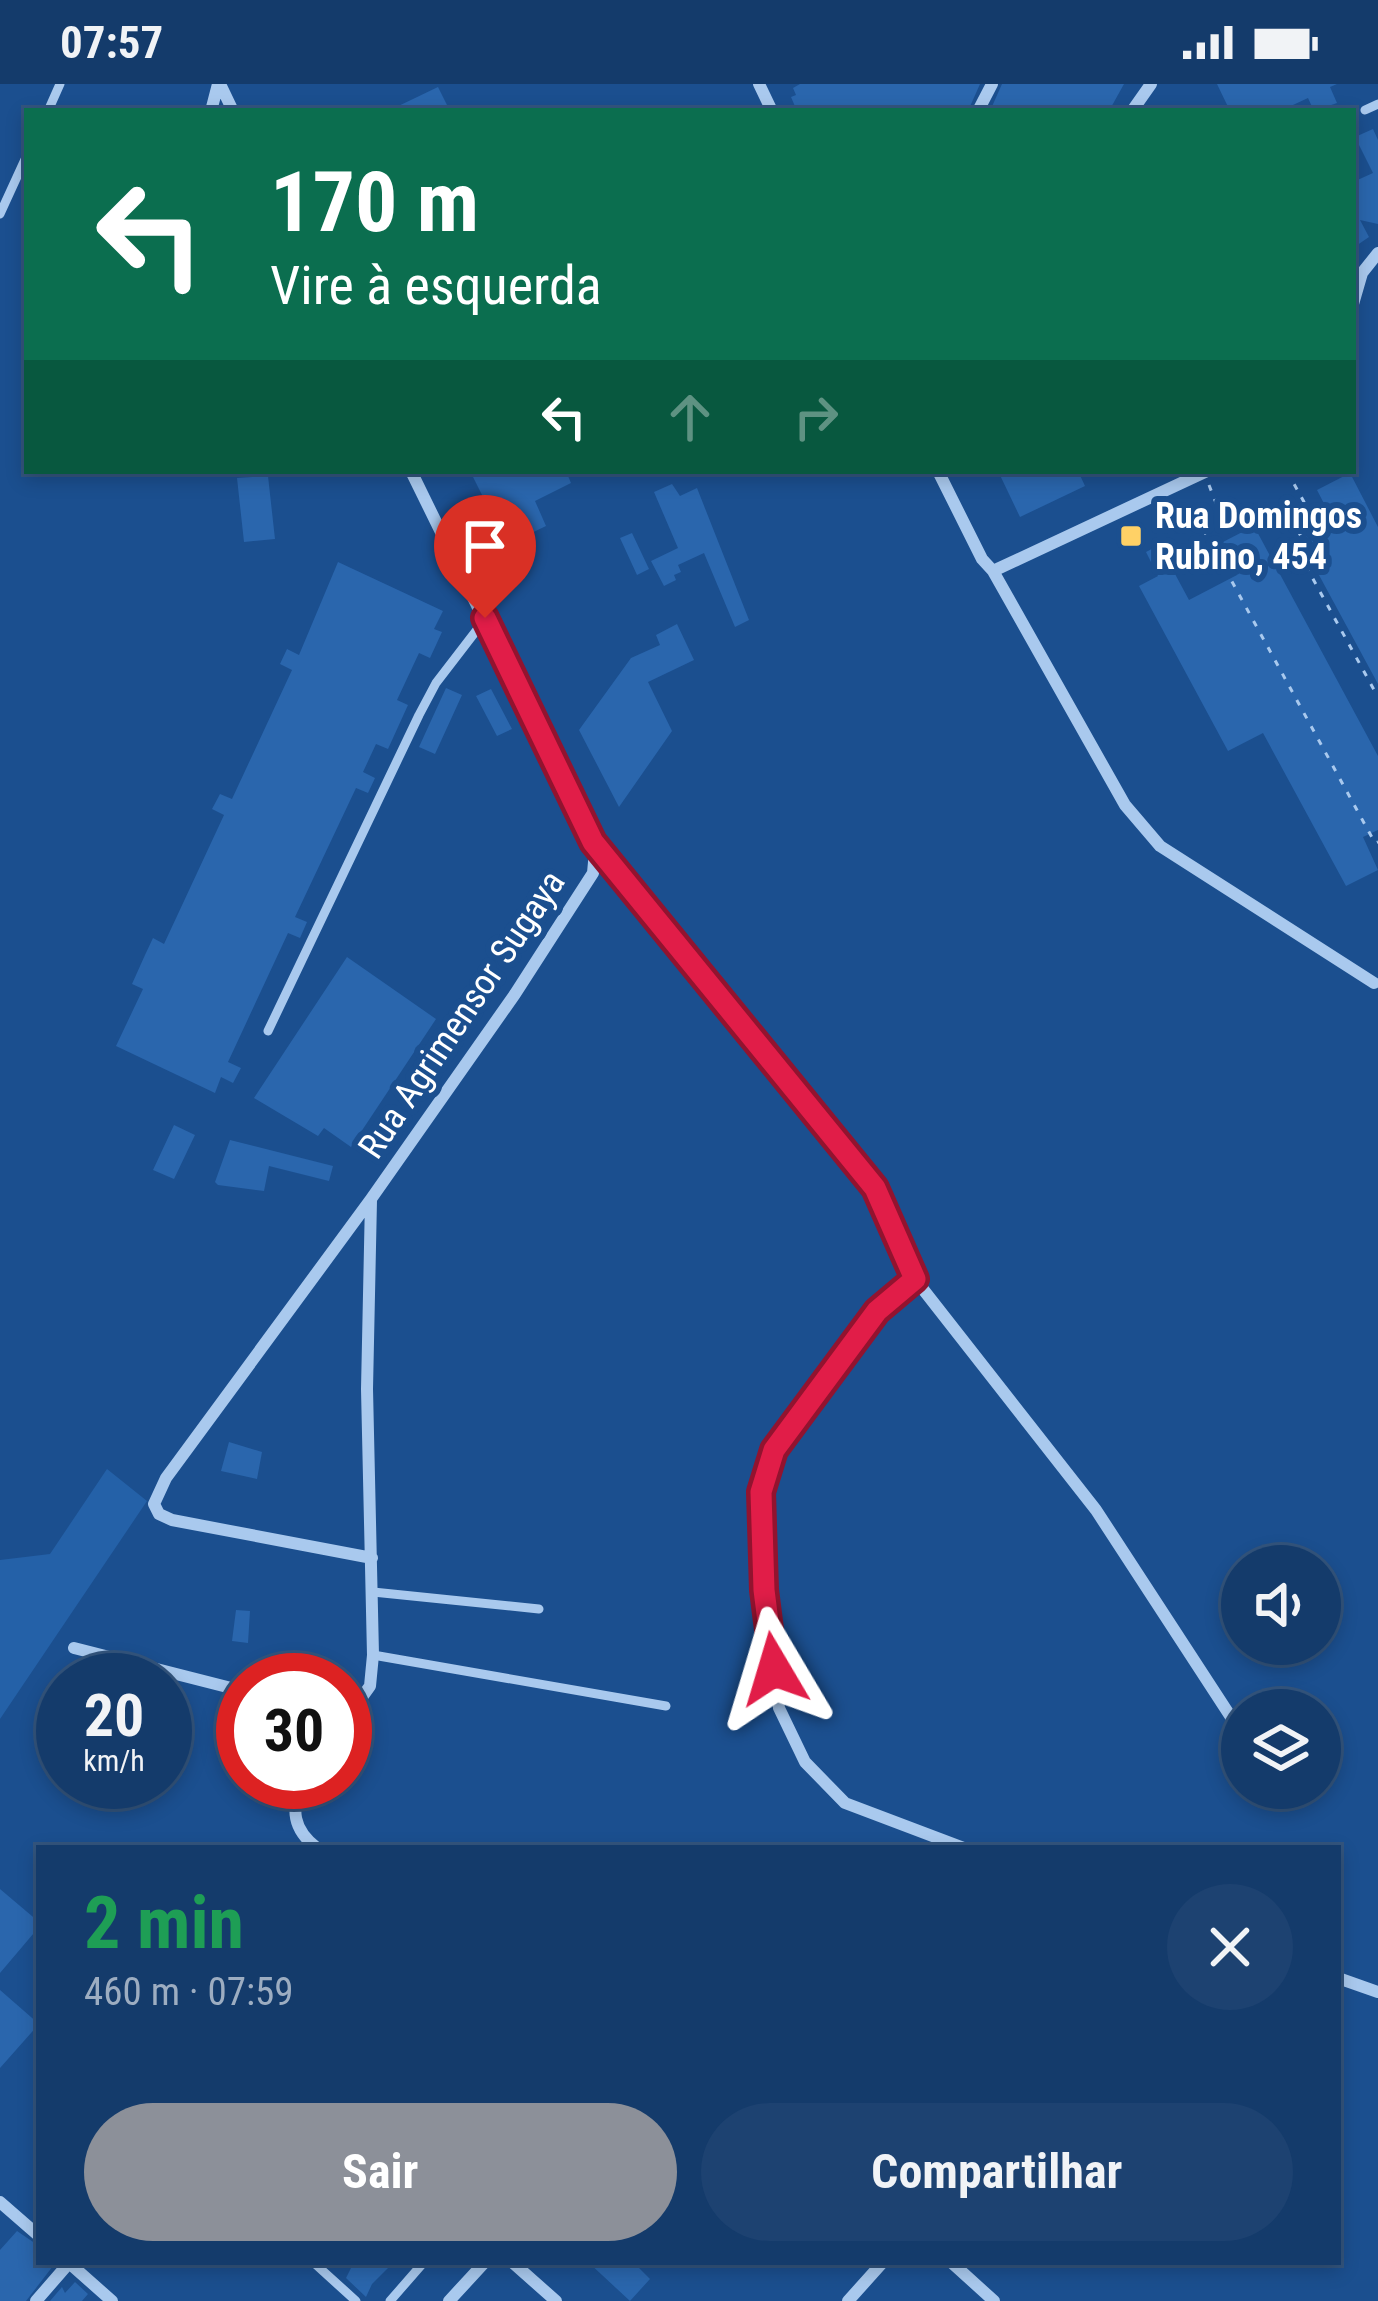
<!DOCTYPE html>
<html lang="pt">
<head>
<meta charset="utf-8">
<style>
  :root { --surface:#143b6b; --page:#1d4271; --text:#f1f3f6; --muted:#9dadc1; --line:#33557e; --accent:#8c9099 }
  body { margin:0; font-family:"Roboto Condensed",sans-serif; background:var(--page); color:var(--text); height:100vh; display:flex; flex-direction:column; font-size:45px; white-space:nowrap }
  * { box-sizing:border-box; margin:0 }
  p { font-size:39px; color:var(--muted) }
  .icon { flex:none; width:66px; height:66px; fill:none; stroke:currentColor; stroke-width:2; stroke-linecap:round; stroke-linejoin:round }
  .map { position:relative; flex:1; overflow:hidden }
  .side { position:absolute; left:36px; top:1761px; width:1305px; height:420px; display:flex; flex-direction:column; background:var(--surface); border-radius:0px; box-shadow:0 6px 18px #0003,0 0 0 3px var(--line) }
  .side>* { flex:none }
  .hud { position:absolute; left:24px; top:24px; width:1332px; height:366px; border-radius:0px; box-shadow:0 6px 18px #0003,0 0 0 3px var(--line); background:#0b6e4f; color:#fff; overflow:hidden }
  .fabs { position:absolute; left:1221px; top:1461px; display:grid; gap:24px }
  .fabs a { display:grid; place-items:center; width:120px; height:120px; border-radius:50%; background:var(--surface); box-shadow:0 6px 18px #0003,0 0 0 3px var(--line); font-size:60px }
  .speed { position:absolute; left:36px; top:1569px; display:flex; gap:24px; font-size:60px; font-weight:700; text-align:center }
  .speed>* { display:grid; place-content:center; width:156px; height:156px; border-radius:50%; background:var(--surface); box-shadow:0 6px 18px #0003,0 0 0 3px var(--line); line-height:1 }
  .speed small { font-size:30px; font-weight:400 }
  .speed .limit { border:18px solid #d22; background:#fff; color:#111 }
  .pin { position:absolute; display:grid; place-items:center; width:102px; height:102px; color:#fff; margin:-123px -51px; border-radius:50% 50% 50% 0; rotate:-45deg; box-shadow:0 0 12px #0007 }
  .pin .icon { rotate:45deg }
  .me { position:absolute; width:132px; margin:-66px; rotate:353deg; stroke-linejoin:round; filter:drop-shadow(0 0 9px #0008) }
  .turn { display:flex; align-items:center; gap:42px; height:252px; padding:0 48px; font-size:54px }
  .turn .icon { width:156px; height:156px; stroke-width:2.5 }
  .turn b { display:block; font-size:84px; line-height:102px }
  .lanes { display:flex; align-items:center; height:114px; padding:0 48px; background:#0003; justify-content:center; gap:60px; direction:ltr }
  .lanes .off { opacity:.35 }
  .round { display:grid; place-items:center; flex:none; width:126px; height:126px; border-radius:63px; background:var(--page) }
  .headline { display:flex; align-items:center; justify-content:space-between; height:204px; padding:0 48px }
  h1 { font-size:72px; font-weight:700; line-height:90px; color:#1e9e55 }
  .cta { display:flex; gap:24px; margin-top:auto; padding:24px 48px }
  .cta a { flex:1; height:138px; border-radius:72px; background:var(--accent); color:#fff; font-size:48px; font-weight:700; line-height:138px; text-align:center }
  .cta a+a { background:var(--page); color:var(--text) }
  .status { display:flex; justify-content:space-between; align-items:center; height:84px; padding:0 60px; background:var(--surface); direction:ltr }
  .status svg { height:33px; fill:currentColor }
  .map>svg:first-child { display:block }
</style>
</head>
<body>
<div class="status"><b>07:57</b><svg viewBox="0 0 49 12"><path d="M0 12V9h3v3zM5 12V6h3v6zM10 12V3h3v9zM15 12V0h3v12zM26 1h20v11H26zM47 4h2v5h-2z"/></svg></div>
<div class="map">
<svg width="1378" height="2217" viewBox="0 0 1378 2217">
  <rect width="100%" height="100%" fill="#1b4f8f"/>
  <path fill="#2461a8" d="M107 1385 147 1417 0 1635V1476L50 1470Z"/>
  <path fill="#2a66ad" d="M800 0H980L968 27H797L791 13 796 11 793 4Z
    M1002 0H1124L1109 27H990Z
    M1217 0H1337L1330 3 1337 19 1314 27 1308 14 1280 27H1230Z
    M438 3 450 27H388Z
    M1373 45 1378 56V140L1360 136 1369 153 1353 164V98L1373 89 1355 53Z
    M470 387H566L571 399 535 417 546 442 507 461Z
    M998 387H1078L1085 402 1020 433Z
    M1350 389 1378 443V600L1300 456 1334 439 1317 406Z
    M268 392 275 455 244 458 237 394Z
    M672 400 680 412 697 404 749 536 735 543 704 469 678 481 681 488 674 491 676 496 664 502 651 477 678 464 654 408Z
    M1254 442 1378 672V746L1363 753 1378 786 1346 802 1263 649 1228 667 1139 502 1158 492 1146 468 1167 457 1176 473 1168 477 1189 516 1237 491 1221 459Z
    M632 449 649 485 637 491 620 454Z
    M338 478 443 527 434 545 442 548 430 574 419 569 397 616 408 621 388 665 376 660 363 688 375 694 368 709 356 704 295 833 307 838 300 854 288 849 228 978 241 984 233 999 221 993 215 1009 116 962 143 905 132 900 145 871 153 854 164 860 224 731 212 725 220 710 232 715 292 586 280 580 287 565 299 571Z
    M677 540 694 576 648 598 672 647 619 723 579 646 631 574 660 561 656 551Z
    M446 604 462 611 435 670 419 663Z
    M491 605 512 645 497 652 476 612Z
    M347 873 436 935 351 1063 324 1044 318 1052 254 1014Z
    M174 1041 195 1051 174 1095 153 1086Z
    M230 1056 333 1082 329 1097 269 1082 264 1107 218 1101 215 1098Z
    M229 1358 262 1368 257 1395 221 1387Z
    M236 1526 250 1527 248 1559 232 1557Z
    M0 1805 39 1838V1843L0 1889Z
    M0 1906 39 1940 0 1984Z
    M17 2147 39 2162V2178H51L53 2182 26 2217H0V2166Z
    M354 2178H394L372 2200 366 2213 346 2194Z
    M588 2178H633L650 2195 630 2217Z
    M75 2198 88 2210 82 2217H50L62 2203 65 2209Z"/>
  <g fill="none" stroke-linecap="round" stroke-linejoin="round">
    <path stroke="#a9c9ee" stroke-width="3" stroke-dasharray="6 9" stroke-linecap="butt" d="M1287 387 1316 440 1291 455 1378 613
      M1209 401 1216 419 1195 430 1375 759 1378 758"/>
    <path stroke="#a9c9ee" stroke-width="9" d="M1365 26 1378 20
      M48 27 60 0
      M0 130 27 71
      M268 947 419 631 436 599 486 534
      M373 1508 539 1525
      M373 1571 666 1622
      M313 2178 356 2217
      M390 2217 424 2178"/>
    <path stroke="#a9c9ee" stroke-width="12" d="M220 0 233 27
      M759 0 772 27
      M211 27 218 0
      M978 27 992 0
      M1132 27 1151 0
      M1353 220 1362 189 1378 169
      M938 387 982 475 993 487 1125 721 1160 762 1374 899
      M993 487 1207 387
      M595 762 875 1104 915 1195 1096 1426 1242 1650
      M915 1195 877 1227 774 1366 761 1409 764 1506 779 1624 805 1678 845 1719 964 1764
      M372 1474 172 1436 159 1430 154 1420 166 1394 371 1115 515 910 593 789 595 767 588 748 411 387
      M74 1564 243 1607
      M345 1637 370 1602 373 1571 367 1305 371 1116
      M300 1698C292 1726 292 1745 317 1764
      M1338 1894 1378 1908
      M0 2118 39 2152
      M68 2178 112 2217
      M512 2178 556 2217
      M951 2178 994 2217
      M36 2217 69 2179
      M449 2217 485 2178
      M848 2217 883 2178"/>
  </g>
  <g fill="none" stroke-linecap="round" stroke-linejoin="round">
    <defs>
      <path id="route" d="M485 534 593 758 875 1104 915 1195 877 1227 774 1366 761 1408 764 1506 774 1585"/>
    </defs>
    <use href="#route" stroke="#92132f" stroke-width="30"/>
    <use href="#route" stroke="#e11d48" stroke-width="21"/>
  </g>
  <rect fill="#ffd166" stroke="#1b4f8f" stroke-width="4.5" x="1119" y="440" width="24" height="24" rx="6"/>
  <g text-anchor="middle" stroke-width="12" stroke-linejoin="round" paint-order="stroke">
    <g font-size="36" font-weight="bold" fill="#fff" stroke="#1b4f8f" text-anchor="start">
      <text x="1155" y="444">Rua Domingos<tspan x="1155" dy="41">Rubino, 454</tspan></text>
    </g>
    <g font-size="36" fill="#fff" stroke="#1b4f8f">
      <text transform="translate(461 930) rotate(-56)" y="13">Rua Agrimensor Sugaya</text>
    </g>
  </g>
</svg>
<div class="fabs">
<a><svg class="icon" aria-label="sound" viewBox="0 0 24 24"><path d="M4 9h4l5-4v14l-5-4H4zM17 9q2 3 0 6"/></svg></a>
<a><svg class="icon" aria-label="layers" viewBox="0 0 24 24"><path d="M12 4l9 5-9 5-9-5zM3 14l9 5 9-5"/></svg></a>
</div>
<div class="speed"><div>20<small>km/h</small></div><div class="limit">30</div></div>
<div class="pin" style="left:485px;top:534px;background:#d93025"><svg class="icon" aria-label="arrive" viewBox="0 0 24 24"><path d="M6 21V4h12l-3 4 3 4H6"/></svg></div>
<svg class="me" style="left:774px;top:1585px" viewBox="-20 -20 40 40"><path d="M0-17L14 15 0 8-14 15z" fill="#e11d48" stroke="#fff" stroke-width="4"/></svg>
<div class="hud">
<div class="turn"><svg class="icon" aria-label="left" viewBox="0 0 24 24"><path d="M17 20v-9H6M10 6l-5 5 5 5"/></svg><div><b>170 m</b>Vire à esquerda</div></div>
<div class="lanes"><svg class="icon" aria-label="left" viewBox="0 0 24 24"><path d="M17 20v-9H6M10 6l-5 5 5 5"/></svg><svg class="icon off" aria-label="ahead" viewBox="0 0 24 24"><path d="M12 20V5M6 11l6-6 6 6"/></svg><svg class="icon off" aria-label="right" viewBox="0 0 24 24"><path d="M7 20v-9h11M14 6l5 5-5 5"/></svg></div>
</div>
<section class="side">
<div class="headline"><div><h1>2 min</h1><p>460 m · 07:59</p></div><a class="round"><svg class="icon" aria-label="close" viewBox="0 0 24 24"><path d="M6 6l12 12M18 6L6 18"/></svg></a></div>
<div class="cta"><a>Sair</a><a>Compartilhar</a></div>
</section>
</div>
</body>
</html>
